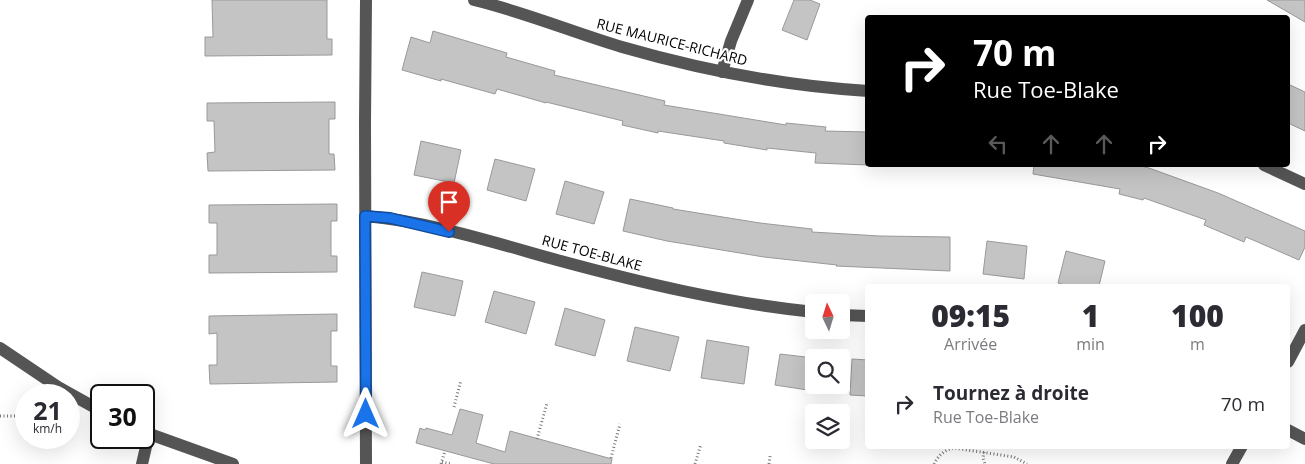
<!DOCTYPE html>
<html lang="fr">
<head>
<meta charset="utf-8">
<style>
  :root { --surface:#fff; --page:#f2f2f3; --text:#2b2b33; --muted:#7c7c81 }
  body { margin:0; font-family:"Open Sans",sans-serif; background:var(--page); color:var(--text); height:100vh; display:flex; flex-direction:column; font-size:19px; white-space:nowrap }
  * { box-sizing:border-box; margin:0 }
  p { font-size:16px; color:var(--muted) }
  .icon { flex:none; width:28px; height:28px; fill:none; stroke:currentColor; stroke-width:2; stroke-linecap:round; stroke-linejoin:round }
  .map { position:relative; flex:1; overflow:hidden }
  .sheet { position:absolute; left:865px; top:284px; width:425px; height:165px; display:flex; flex-direction:column; background:var(--surface); border-radius:5px; box-shadow:0 5px 20px #0002 }
  .sheet>* { flex:none }
  .top-card { position:absolute; left:865px; top:15px; width:425px; height:152px; border-radius:5px; box-shadow:0 5px 20px #0002; background:#000; color:#fff; overflow:hidden }
  .needle { width:32px; rotate:356deg }
  .tools { position:absolute; left:805px; top:294px; display:grid; gap:10px }
  .tools a { display:grid; place-items:center; width:45px; height:45px; border-radius:5px; background:var(--surface); box-shadow:0 5px 20px #0002; font-size:25px }
  .speed { position:absolute; left:15px; top:384px; display:flex; gap:10px; font-size:25px; font-weight:700; text-align:center }
  .speed>* { display:grid; place-content:center; width:65px; height:65px; border-radius:50%; background:var(--surface); box-shadow:0 5px 20px #0002; line-height:1 }
  .speed small { font-size:12px; font-weight:400 }
  .speed .limit { border:2px solid #111; border-radius:8px; background:#fff; color:#111 }
  .pin { position:absolute; display:grid; place-items:center; width:42px; height:42px; color:#fff; margin:-51px -21px; border-radius:50% 50% 50% 0; rotate:-45deg; box-shadow:0 0 5px #0007 }
  .pin .icon { rotate:45deg }
  .me { position:absolute; width:55px; margin:-28px; rotate:0deg; stroke-linejoin:round; filter:drop-shadow(0 0 4px #0008) }
  .turn { display:flex; align-items:center; gap:18px; height:105px; padding:0 25px; font-size:22px }
  .turn .icon { width:65px; height:65px; stroke-width:2.5 }
  .turn b { display:block; font-size:35px; line-height:42px }
  .lanes { display:flex; align-items:center; height:48px; padding:0 25px; background:#0003; justify-content:center; gap:25px; direction:ltr }
  .lanes .off { opacity:.35 }
  .eta { display:flex; justify-content:space-evenly; align-items:center; height:85px; text-align:center }
  .eta b { font-size:30px; font-weight:800; line-height:35px }
  ul { padding:0; list-style:none }
  li { display:flex; align-items:center; gap:15px; height:70px; padding:0 25px }
  li div { flex:1 }
  li b { display:block; font-size:19px }
  li em { font-style:normal }
  .map>svg:first-child { display:block }
</style>
</head>
<body>
<div class="map">
<svg width="1305" height="464" viewBox="0 0 1305 464">
  <rect width="100%" height="100%" fill="#fff"/>
  <path fill="#c4c4c4" stroke="#999" d="M212 0H327V39H332V55L205 56V37H213Z
    M794 0H810L820 4 807 40 782 30Z
    M1267 0H1305V22Z
    M433 31 507 53 506 57 555 71 554 75 665 101 664 105 786 125V123L826 127 825 131 868 132V165L815 163 816 153 767 148V150L724 143V141L658 131V133L622 125 623 121 546 102V103L497 89 495 94 441 79V81L402 70 411 37 430 43Z
    M1288 84 1305 92V131L1288 123Z
    M335 102V119H329V154H334L335 170 208 171 207 153 215 152 214 121H207V103Z
    M421 141 461 150 454 183 414 175Z
    M495 159 535 169 526 201 487 190Z
    M1034 165H1136L1149 168 1218 193 1305 231V247L1299 260 1246 237 1244 242 1204 225 1206 220 1144 198 1143 200 1119 194 1120 189 1033 174Z
    M565 181 604 192 594 224 556 214Z
    M630 199 673 208V209L760 223 812 229V232L880 236 950 237V271L836 266 837 265 764 257 667 241 623 231Z
    M337 204V221H331V256H337V272L209 273V255H217V223H209V205Z
    M987 241 1027 246 1024 279 983 274Z
    M1066 251 1105 261 1099 286H1069L1058 283Z
    M422 272 463 281 455 316 414 307Z
    M494 291 535 302 526 334 485 322Z
    M565 308 605 320 595 356 555 345Z
    M337 314V331H331V366H337V382L210 384 209 365H217V333L209 334V316Z
    M635 327 679 337 670 371 627 361Z
    M707 340 749 347 744 384 701 378Z
    M780 354 814 358V391L775 385Z
    M852 359 868 360V396L850 395Z
    M460 409 483 415 476 443 505 452 510 431 612 459 611 464H494L416 443 420 428 425 430 426 428 452 435Z"/>
  <g fill="none" stroke-linecap="round" stroke-linejoin="round">
    <path stroke="#777" stroke-width="3" stroke-dasharray="1 2.5" stroke-linecap="butt" d="M454 407 461 380
      M0 416H24L26 413
      M537 439 547 403
      M984 452 983 458 985 464
      M611 458 620 424
      M442 462 451 464
      M441 464 445 451
      M695 464 701 444
      M769 464 770 456
      M934 464C938 456 945 449 954 448L1014 457 1027 464"/>
    <path stroke="#555" stroke-width="12" d="M474 0C524 12 572 32 622 47 702 70 784 86 868 91
      M722 72 731 41 748 0
      M1264 165 1305 184
      M365 216C427 221 496 243 557 260 642 283 726 303 814 312
      M841 315 868 316
      M0 348 58 387 101 411
      M1288 362 1305 330
      M1288 430 1305 439
      M144 432 233 464
      M142 464 149 434
      M366 464 365 123 366 0
      M1232 464 1242 446"/>
  </g>
  <g fill="none" stroke-linecap="round" stroke-linejoin="round">
    <defs>
      <path id="route" d="M366 414 365 216 390 218 449 232"/>
    </defs>
    <use href="#route" stroke="#114b97" stroke-width="12"/>
    <use href="#route" stroke="#1a73e8" stroke-width="9"/>
  </g>
  <g text-anchor="middle" stroke-width="4.5" stroke-linejoin="round" paint-order="stroke">
    <g font-size="14" fill="#000" stroke="#fff">
      <text transform="translate(672 42) rotate(14)" y="5">RUE MAURICE-RICHARD</text>
      <text transform="translate(592 253) rotate(15)" y="5">RUE TOE-BLAKE</text>
    </g>
  </g>
</svg>
<div class="tools">
<a><svg class="needle" viewBox="-14 -14 28 28"><path d="M0-13l5 13h-10z" fill="#e53935"/><path d="M0 13l5-13h-10z" fill="#7c7c81"/></svg></a>
<a><svg class="icon" aria-label="search" viewBox="0 0 24 24"><circle cx="10" cy="10" r="6"/><path d="M15 15l6 6"/></svg></a>
<a><svg class="icon" aria-label="layers" viewBox="0 0 24 24"><path d="M12 4l9 5-9 5-9-5zM3 14l9 5 9-5"/></svg></a>
</div>
<div class="speed"><div>21<small>km/h</small></div><div class="limit">30</div></div>
<div class="pin" style="left:449px;top:232px;background:#d93025"><svg class="icon" aria-label="arrive" viewBox="0 0 24 24"><path d="M6 21V4h12l-3 4 3 4H6"/></svg></div>
<svg class="me" style="left:366px;top:414px" viewBox="-20 -20 40 40"><path d="M0-17L14 15 0 8-14 15z" fill="#1a73e8" stroke="#fff" stroke-width="4"/></svg>
<div class="top-card">
<div class="turn"><svg class="icon" aria-label="right" viewBox="0 0 24 24"><path d="M7 20v-9h11M14 6l5 5-5 5"/></svg><div><b>70 m</b>Rue Toe-Blake</div></div>
<div class="lanes"><svg class="icon off" aria-label="left" viewBox="0 0 24 24"><path d="M17 20v-9H6M10 6l-5 5 5 5"/></svg><svg class="icon off" aria-label="ahead" viewBox="0 0 24 24"><path d="M12 20V5M6 11l6-6 6 6"/></svg><svg class="icon off" aria-label="ahead" viewBox="0 0 24 24"><path d="M12 20V5M6 11l6-6 6 6"/></svg><svg class="icon" aria-label="right" viewBox="0 0 24 24"><path d="M7 20v-9h11M14 6l5 5-5 5"/></svg></div>
</div>
<section class="sheet">
<div class="eta">
<div><b>09:15</b><p>Arrivée</p></div>
<div><b>1</b><p>min</p></div>
<div><b>100</b><p>m</p></div>
</div>
<ul>
<li><svg class="icon" aria-label="right" viewBox="0 0 24 24"><path d="M7 20v-9h11M14 6l5 5-5 5"/></svg><div><b>Tournez à droite</b><p>Rue Toe-Blake</p></div><em>70 m</em></li>
</ul>
</section>
</div>
</body>
</html>
